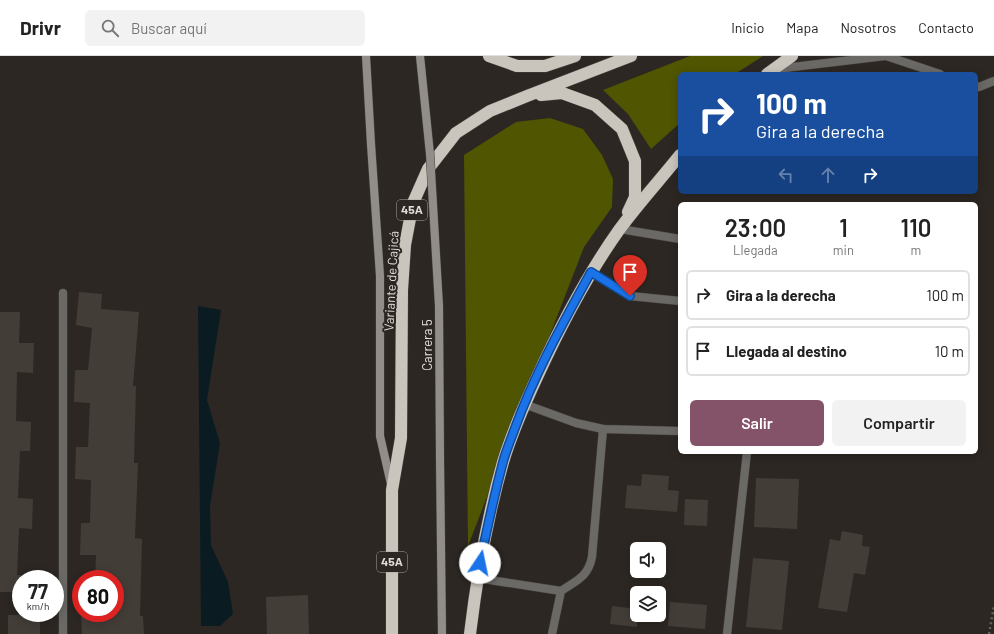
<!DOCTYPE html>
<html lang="es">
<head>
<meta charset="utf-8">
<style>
  :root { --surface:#fff; --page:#f2f2f2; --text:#222; --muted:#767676; --line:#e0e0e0; --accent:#84536a }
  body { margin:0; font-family:Barlow,sans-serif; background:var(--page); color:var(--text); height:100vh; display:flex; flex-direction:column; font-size:15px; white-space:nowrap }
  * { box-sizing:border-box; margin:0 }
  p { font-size:13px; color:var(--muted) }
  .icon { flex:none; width:22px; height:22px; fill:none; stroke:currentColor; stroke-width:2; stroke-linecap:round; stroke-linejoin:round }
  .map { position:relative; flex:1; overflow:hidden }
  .details { position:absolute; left:678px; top:146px; width:300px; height:252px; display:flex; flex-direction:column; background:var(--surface); border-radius:6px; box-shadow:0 2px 10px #0003 }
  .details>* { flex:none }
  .hud { position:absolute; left:678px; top:16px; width:300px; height:122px; border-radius:6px; box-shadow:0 2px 10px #0003; background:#1a4fa0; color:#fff; overflow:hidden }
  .buttons { position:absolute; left:630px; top:486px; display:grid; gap:8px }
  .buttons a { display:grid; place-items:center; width:36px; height:36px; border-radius:6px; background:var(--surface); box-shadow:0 2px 10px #0003; font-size:20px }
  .speed { position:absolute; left:12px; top:514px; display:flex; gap:8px; font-size:20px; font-weight:700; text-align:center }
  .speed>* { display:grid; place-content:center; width:52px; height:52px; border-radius:50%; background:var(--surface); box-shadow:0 2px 10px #0003; line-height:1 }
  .speed small { font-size:10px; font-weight:400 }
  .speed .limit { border:6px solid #d22; background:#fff; color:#111 }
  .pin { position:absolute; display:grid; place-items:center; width:34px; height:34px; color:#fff; margin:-41px -17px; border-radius:50% 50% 50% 0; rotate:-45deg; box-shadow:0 0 4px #0007 }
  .pin .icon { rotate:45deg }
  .me { position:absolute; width:44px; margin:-22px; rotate:11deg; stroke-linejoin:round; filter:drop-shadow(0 0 3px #0008) }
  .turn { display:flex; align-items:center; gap:14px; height:84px; padding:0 12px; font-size:18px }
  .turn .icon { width:52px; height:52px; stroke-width:2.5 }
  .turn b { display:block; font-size:28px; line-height:34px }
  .lanes { display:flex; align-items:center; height:38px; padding:0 12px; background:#0003; justify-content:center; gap:20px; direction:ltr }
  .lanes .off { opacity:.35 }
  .eta { display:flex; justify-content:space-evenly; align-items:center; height:68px; text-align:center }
  .eta b { font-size:24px; font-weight:600; line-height:28px }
  .cta { display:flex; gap:8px; margin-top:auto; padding:8px 12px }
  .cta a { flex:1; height:46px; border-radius:6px; background:var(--accent); color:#fff; font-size:16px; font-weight:600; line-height:46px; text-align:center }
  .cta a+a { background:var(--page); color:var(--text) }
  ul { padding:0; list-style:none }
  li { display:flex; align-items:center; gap:12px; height:50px; margin:0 8px 6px; padding:0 4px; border:2px solid var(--line); border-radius:6px }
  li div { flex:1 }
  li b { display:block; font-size:15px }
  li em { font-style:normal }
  header { display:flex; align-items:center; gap:24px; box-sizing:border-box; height:56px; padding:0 20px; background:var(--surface); border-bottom:1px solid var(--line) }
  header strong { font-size:19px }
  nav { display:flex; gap:22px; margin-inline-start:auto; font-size:14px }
  .search { width:280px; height:36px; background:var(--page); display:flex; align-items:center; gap:10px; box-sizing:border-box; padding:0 14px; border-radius:6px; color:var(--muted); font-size:15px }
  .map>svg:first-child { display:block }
</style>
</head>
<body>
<header>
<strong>Drivr</strong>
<div class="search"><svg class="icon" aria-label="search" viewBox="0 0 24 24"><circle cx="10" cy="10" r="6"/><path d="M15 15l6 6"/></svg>Buscar aquí</div>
<nav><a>Inicio</a><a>Mapa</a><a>Nosotros</a><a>Contacto</a></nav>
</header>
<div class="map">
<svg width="994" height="578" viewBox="0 0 994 578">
  <rect width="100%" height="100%" fill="#2c2722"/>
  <path fill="#505502" d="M690 0H763L735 18H680V67L651 93 628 58 603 34Z
    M550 62 583 73 602 99 613 123 612 151 584 191 468 490 464 99 516 66Z"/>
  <path fill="#0a1b21" d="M198 250 221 254 207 344 220 387 210 450 211 489 228 526 233 558 220 570H201Z"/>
  <path fill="#433d38" d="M79 236 102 238 101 253 139 256 133 330H136L134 407H138L135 482 142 483 140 560H143L144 578H82L81 557H115V523H95L96 499H80L81 467H90L91 424 75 423 76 391H88L90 347 74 346 75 314H88L92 272 76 269Z
    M0 256H20L19 287H34L33 317 17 316 16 365 31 366 30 395H20L18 442 33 443 32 473 19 472 17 519H21V536H0Z
    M642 418 669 420 668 434 679 435 677 456 625 452 627 429 641 430Z
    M756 422 799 423 797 473 754 471Z
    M685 443 708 444 707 470 684 469Z
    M842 475 863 479 862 490 870 491 865 519 854 517 847 556 818 552 830 483 840 485Z
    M753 502 789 505 782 574 746 571Z
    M308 539 309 578H267L266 541Z
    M670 546 707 549 705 573 668 570Z
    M612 550 637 553V571L610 568Z
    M8 559H40V578H8Z"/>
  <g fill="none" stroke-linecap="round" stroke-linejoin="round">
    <defs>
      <path id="lane" d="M886 0 940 18
        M776 13 885 0
        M976 30 979 31 994 25
        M620 173 680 183
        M591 216 630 240 680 245
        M477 522 561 535C577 524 588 521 592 501L603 373
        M552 578 561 535"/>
      <path id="street" d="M524 348 576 367 603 373 680 375
        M63 578V237
        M727 578 747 396"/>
      <path id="secondary" d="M366 0 371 88 380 220V380L391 428
        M440 402 442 578"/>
      <path id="highway" d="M489 0 517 10H545L575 0
        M767 18 792 0
        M541 39 562 37 595 49 622 73 635 105V141L628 156
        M392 578V434L401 382 402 234 405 189 413 147 428 113 456 77 490 55 527 40 631 0
        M470 578C477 520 487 462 503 406 512 376 525 347 538 319 561 269 587 219 619 174 638 148 660 124 680 99"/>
    </defs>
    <use href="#lane" stroke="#49443f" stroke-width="9"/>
    <use href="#street" stroke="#49443f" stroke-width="9"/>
    <use href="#secondary" stroke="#49443f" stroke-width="9"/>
    <use href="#highway" stroke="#49443f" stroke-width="13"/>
    <path stroke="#67625e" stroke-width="2.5" stroke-dasharray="2 3" stroke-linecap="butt" d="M989 578 994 550"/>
    <use href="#lane" stroke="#6b6966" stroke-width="8"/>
    <use href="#street" stroke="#6b6966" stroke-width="8"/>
    <use href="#secondary" stroke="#918e89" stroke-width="8"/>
    <use href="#highway" stroke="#c9c5bd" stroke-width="12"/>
    <defs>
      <path id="secondary-bridge" d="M420 0 430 98 439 250 440 402"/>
    </defs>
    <use href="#secondary-bridge" stroke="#49443f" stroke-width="9" stroke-linecap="butt"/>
    <use href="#secondary-bridge" stroke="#918e89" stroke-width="8"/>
  </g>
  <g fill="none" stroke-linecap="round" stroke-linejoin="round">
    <defs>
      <path id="route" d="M480 507C487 473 494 440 503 406 506 395 511 383 515 372 535 317 563 267 591 216L630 240"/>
    </defs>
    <use href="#route" stroke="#114b97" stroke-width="10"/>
    <use href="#route" stroke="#1a73e8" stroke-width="7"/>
  </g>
  <g text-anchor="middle" stroke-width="4" stroke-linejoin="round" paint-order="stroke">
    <g fill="#2c2722" stroke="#aaa6a2" stroke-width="1">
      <rect x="397" y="144" width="30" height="20" rx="3"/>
      <rect x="377" y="496" width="30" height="20" rx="3"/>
    </g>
    <g font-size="12" font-weight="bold" fill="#e0dcd9">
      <text x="412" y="158">45A</text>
      <text x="392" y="510">45A</text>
    </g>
    <g font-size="13" fill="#e0dcd9" stroke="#2c2722">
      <text transform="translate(391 225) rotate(-87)" y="5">Variante de Cajicá</text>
      <text transform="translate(427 289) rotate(-90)" y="5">Carrera 5</text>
    </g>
  </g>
</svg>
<div class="buttons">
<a><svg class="icon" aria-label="sound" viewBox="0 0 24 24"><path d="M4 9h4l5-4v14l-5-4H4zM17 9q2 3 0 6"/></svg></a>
<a><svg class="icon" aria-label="layers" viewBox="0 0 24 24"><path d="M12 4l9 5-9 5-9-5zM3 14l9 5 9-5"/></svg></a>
</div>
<div class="speed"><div>77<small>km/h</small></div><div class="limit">80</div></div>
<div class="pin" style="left:630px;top:240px;background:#d93025"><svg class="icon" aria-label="arrive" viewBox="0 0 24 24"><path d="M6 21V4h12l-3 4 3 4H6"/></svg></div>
<svg class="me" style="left:480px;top:507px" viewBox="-20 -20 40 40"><circle r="19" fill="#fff"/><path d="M0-13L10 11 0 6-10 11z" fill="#1a73e8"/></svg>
<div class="hud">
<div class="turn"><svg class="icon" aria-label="right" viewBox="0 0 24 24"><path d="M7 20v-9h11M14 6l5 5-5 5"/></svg><div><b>100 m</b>Gira a la derecha</div></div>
<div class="lanes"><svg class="icon off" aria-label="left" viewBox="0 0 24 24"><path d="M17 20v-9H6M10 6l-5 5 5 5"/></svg><svg class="icon off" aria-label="ahead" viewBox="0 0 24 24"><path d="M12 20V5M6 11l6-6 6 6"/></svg><svg class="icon" aria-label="right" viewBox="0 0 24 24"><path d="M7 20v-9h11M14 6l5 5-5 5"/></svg></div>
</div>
<section class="details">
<div class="eta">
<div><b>23:00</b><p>Llegada</p></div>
<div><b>1</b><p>min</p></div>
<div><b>110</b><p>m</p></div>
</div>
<ul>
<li><svg class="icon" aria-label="right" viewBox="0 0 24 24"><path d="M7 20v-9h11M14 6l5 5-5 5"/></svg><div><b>Gira a la derecha</b></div><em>100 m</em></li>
<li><svg class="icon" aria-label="arrive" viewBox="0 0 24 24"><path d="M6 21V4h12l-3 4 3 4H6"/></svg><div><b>Llegada al destino</b></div><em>10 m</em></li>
</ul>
<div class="cta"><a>Salir</a><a>Compartir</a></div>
</section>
</div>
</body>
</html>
